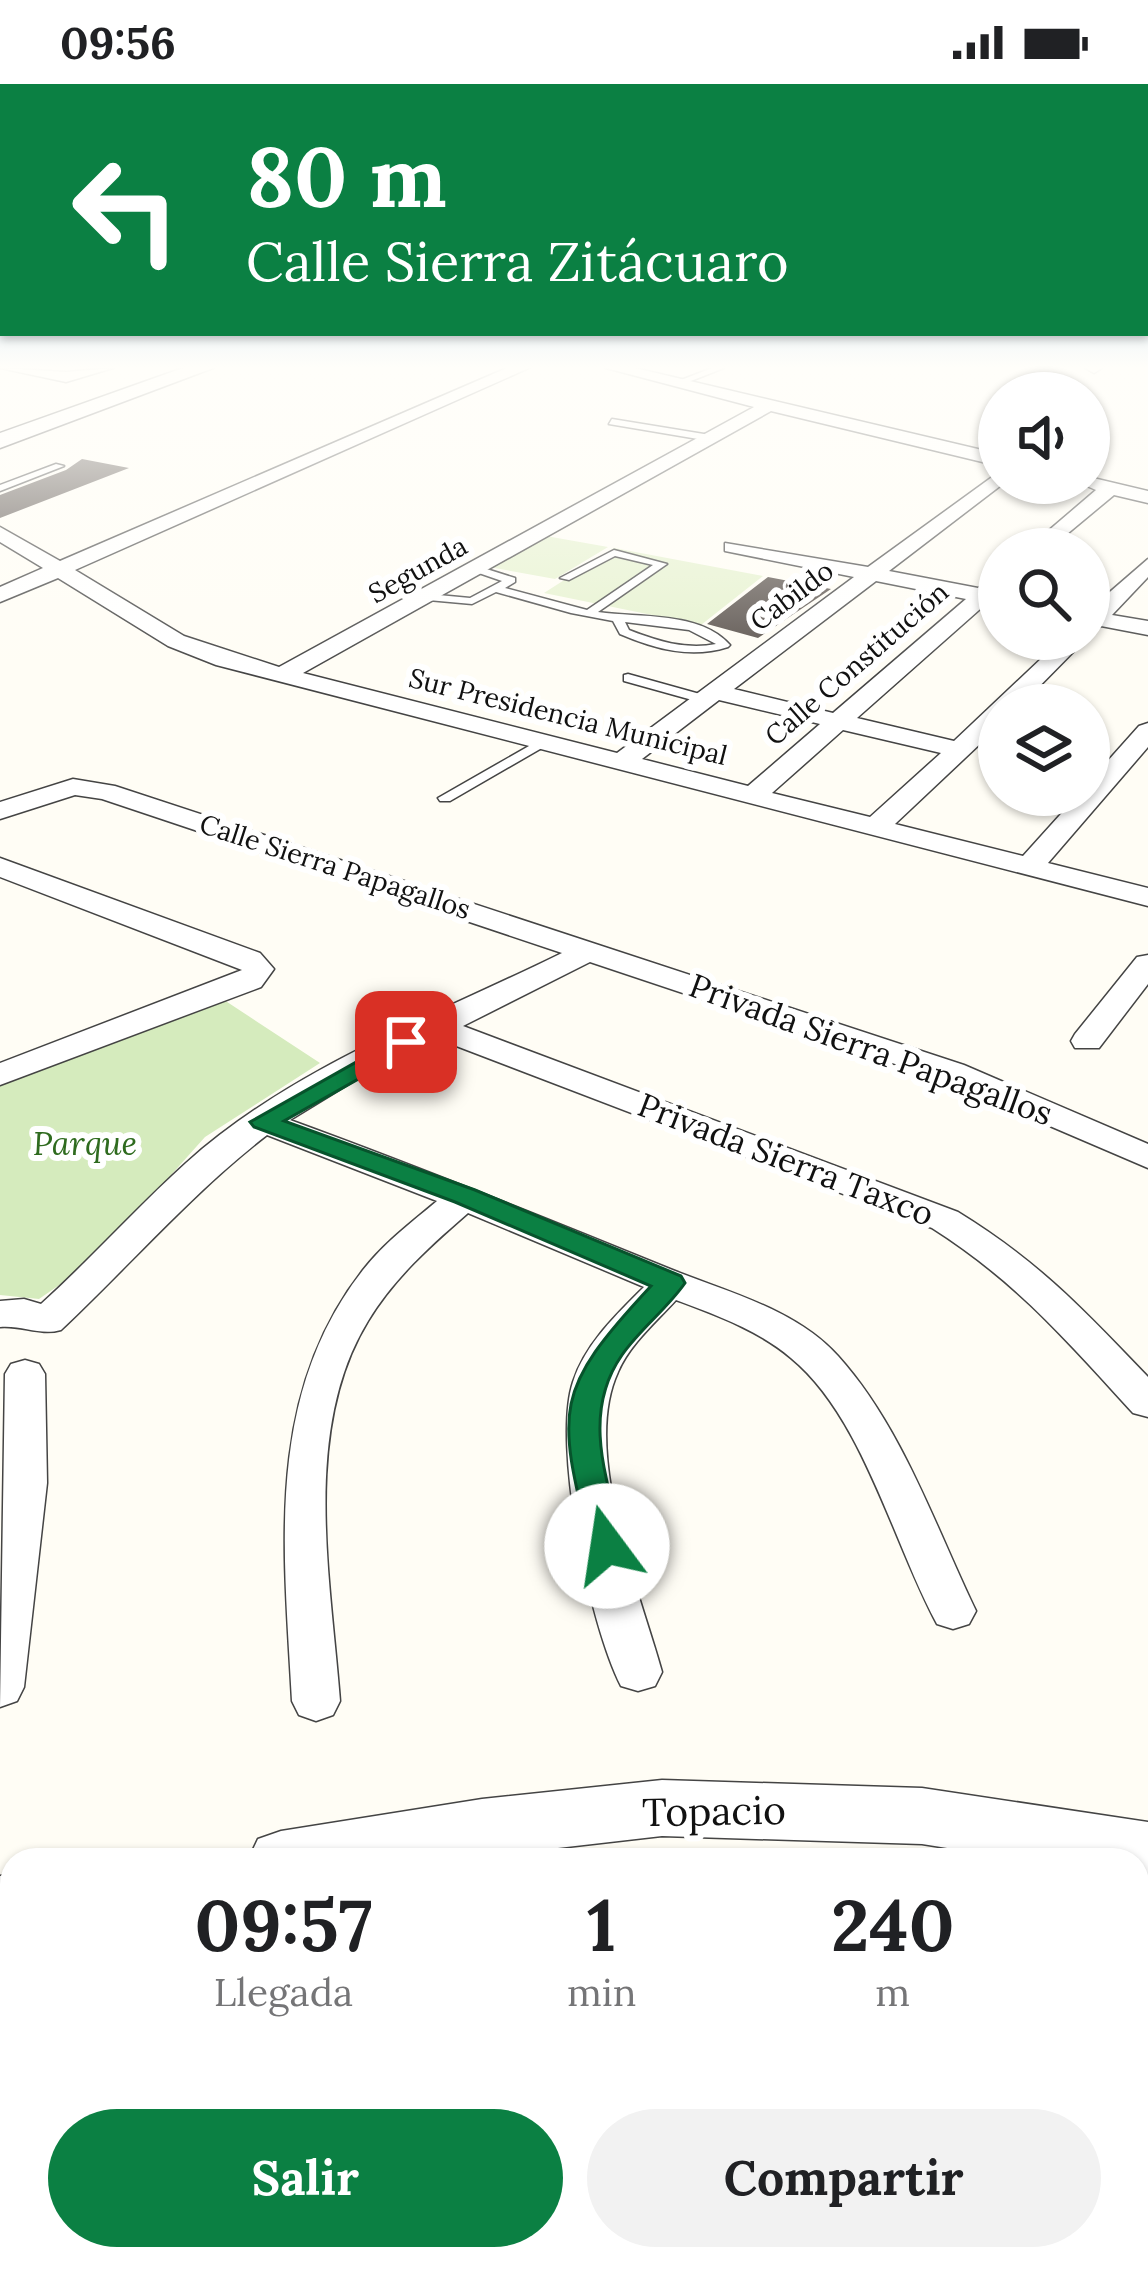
<!DOCTYPE html>
<html lang="es">
<head>
<meta charset="utf-8">
<style>
  :root { --surface:#fff; --page:#f2f2f2; --text:#202124; --muted:#757577; --accent:#0b8043 }
  body { margin:0; font-family:Lora,serif; background:var(--page); color:var(--text); height:100vh; display:flex; flex-direction:column; font-size:45px; white-space:nowrap }
  * { box-sizing:border-box; margin:0 }
  p { font-size:39px; color:var(--muted) }
  .icon { flex:none; width:66px; height:66px; fill:none; stroke:currentColor; stroke-width:2; stroke-linecap:round; stroke-linejoin:round }
  .map { position:relative; flex:1; overflow:hidden }
  .panel { position:absolute; left:0px; top:1764px; width:1149px; height:423px; display:flex; flex-direction:column; background:var(--surface); border-radius:36px 36px 0 0; box-shadow:0 3px 9px #0004 }
  .panel>* { flex:none }
  .guide { position:absolute; left:0px; top:0px; width:1149px; height:252px; box-shadow:0 3px 9px #0004; background:#0b8043; color:#fff; overflow:hidden }
  .tools { position:absolute; left:978px; top:288px; display:grid; gap:24px }
  .tools a { display:grid; place-items:center; width:132px; height:132px; border-radius:50%; background:var(--surface); box-shadow:0 3px 9px #0004; font-size:60px }
  .pin { position:absolute; display:grid; place-items:center; width:102px; height:102px; color:#fff; margin:-51px; border-radius:24px; box-shadow:0 6px 18px #0006 }
  .me { position:absolute; width:132px; margin:-66px; rotate:346deg; stroke-linejoin:round; filter:drop-shadow(0 0 9px #0008) }
  .turn { display:flex; align-items:center; gap:42px; height:252px; padding:0 48px; font-size:54px }
  .turn .icon { width:156px; height:156px; stroke-width:2.5 }
  .turn b { display:block; font-size:84px; line-height:102px }
  .eta { display:flex; justify-content:space-evenly; align-items:center; height:204px; text-align:center }
  .eta b { font-size:72px; font-weight:700; line-height:84px }
  .button { display:flex; gap:24px; margin-top:auto; padding:24px 48px }
  .button a { flex:1; height:138px; border-radius:72px; background:var(--accent); color:#fff; font-size:48px; font-weight:700; line-height:138px; text-align:center }
  .button a+a { background:var(--page); color:var(--text) }
  .status { display:flex; justify-content:space-between; align-items:center; height:84px; padding:0 60px; background:var(--surface); direction:ltr }
  .status svg { height:33px; fill:currentColor }
  .map>svg:first-child { display:block }
</style>
</head>
<body>
<div class="status"><b>09:56</b><svg viewBox="0 0 49 12"><path d="M0 12V9h3v3zM5 12V6h3v6zM10 12V3h3v9zM15 12V0h3v12zM26 1h20v11H26zM47 4h2v5h-2z"/></svg></div>
<div class="map">
<svg width="1148" height="2186" viewBox="0 0 1148 2186">
  <rect width="100%" height="100%" fill="#fffdf5"/>
  <path fill="#d5ebbd" d="M218 912 320 979 205 1053 94 1177 39 1215 0 1211V1001Z"/>
  <path fill="#e6f2cf" d="M546 452 608 463 555 495 489 483Z
    M614 464 763 492 701 541 544 509Z"/>
  <path fill="#5a524d" d="M82 375 129 384 0 434V411L66 386Z
    M768 493 831 505 758 554 707 540Z"/>
  <g fill="none" stroke-linecap="round" stroke-linejoin="round">
    <defs>
      <path id="service" d="M712 284H724L683 300 676 298Z
        M612 335 710 351 714 354 710 357 609 340Z
        M56 380 64 382 0 407V401Z
        M614 466 667 480 598 528C640 534 700 527 730 561L728 563C691 575 655 565 620 550L613 537 571 529 496 508 472 520 428 516 423 513 428 510 470 514 502 497 473 487 472 485 477 482 515 494V498L505 504 587 526 653 481 615 472 569 496 560 494ZM625 538 689 546 716 560C686 566 657 557 629 546Z
        M628 590 707 612 709 615 703 619 624 597V591Z
        M543 654 549 658 547 661 450 717H440L438 714Z"/>
      <path id="minor" d="M0 284 66 288 113 284 66 298Z
        M507 284H529L75 486 184 552 279 583 754 323 606 284H635L999 370V382L771 327 303 589 617 669 854 493 725 467V459L868 483 999 388V399H1004L889 487 978 504 999 491V520L987 519 857 634 954 657 1062 555H1086L1021 621H999V642L895 740 1023 772 1078 711H1089V698L1139 642 1148 639V663L1048 779 1148 804V822L216 581 168 562 58 494 0 518V503L43 484 0 458V443L60 477ZM876 497 966 515 833 629 734 605ZM719 616 820 640 748 702 642 675ZM843 646 941 669 870 733 772 709Z
        M1085 284H1102L1094 289Z
        M1089 393 1148 407V419L1114 411 1049 465H1027L1096 406 1080 399H1089Z
        M1148 475V493L1112 531 1148 537V551L1101 542 1089 549V526Z
        M73 695 115 702 964 981 1148 1060V1084L940 995 590 878 463 942 958 1128C1038 1177 1084 1226 1148 1293V1333L1133 1329C1066 1256 1017 1198 932 1144L438 955 357 995 290 1036C419 1083 543 1133 670 1185 727 1208 796 1225 838 1272 902 1343 935 1442 976 1527L969 1540 953 1545 937 1540C893 1459 863 1333 791 1274 758 1246 716 1231 676 1216 656 1238 630 1260 618 1288 581 1367 640 1508 662 1588L655 1602 638 1607 621 1602C590 1542 552 1361 573 1298 585 1260 617 1230 644 1203L468 1129C430 1162 394 1194 368 1237 301 1346 331 1497 340 1617L333 1631 316 1637 299 1631 292 1617C284 1467 264 1312 363 1186 384 1159 412 1138 437 1117L267 1051C192 1109 130 1181 61 1246 40 1252 22 1241 0 1243V1217L24 1215 41 1220C91 1175 136 1124 186 1079 291 984 436 931 562 869L102 715 75 711 0 735V718Z
        M0 774 260 869 274 885 261 903 0 1001V979L242 886 0 793Z
        M1148 871V900L1099 964H1075L1071 957 1075 950 1137 873Z
        M25 1276 39 1280 45 1290 47 1399 24 1603 17 1617 0 1623 5 1290 11 1280Z
        M1137 2104 1148 2107V2169L1137 2166Z
        M86 2175H192L188 2186H82Z"/>
      <path id="tertiary" d="M183 284H213L0 364V349Z
        M662 1696 922 1704 1148 1738V1796L1137 1794V1776H1023L922 1760 662 1752 454 1776H248L258 1755 281 1747 482 1715Z
        M12 1790V1850L0 1852V1792Z
        M1137 1864 1148 1865V1931L1137 1928Z
        M12 1915V1983L0 1985V1917Z"/>
    </defs>
    <use href="#service" stroke="#444" stroke-width="3"/>
    <use href="#minor" stroke="#444" stroke-width="3"/>
    <use href="#tertiary" stroke="#444" stroke-width="3"/>
    <use href="#service" fill="#fff" fill-rule="evenodd"/>
    <use href="#minor" fill="#fff" fill-rule="evenodd"/>
    <use href="#tertiary" fill="#fff" fill-rule="evenodd"/>
  </g>
  <linearGradient id="sky" x2="0" y2="1"><stop stop-color="#95c6ee"/><stop offset="0.48" stop-color="#fffefa"/><stop offset="1" stop-color="#fffefa" stop-opacity="0"/></linearGradient>
  <rect width="1148" height="590" fill="url(#sky)"/>
  <path fill="#0b8043" stroke="#07532c" stroke-width="3" d="M406 950 415 953 419 958 415 963 284 1037 475 1106 681 1192 685 1199C667 1225 640 1245 622 1271 580 1331 608 1399 624 1462L619 1472 607 1475 595 1472 590 1462C557 1325 552 1308 651 1202L455 1118 254 1043 250 1038Z"/>
  <g text-anchor="middle" stroke-width="12" stroke-linejoin="round" paint-order="stroke">
    <g font-size="27" fill="#111" stroke="#fff">
      <text transform="translate(418 486) rotate(-29)" y="9">Segunda</text>
      <text transform="translate(792 512) rotate(-37)" y="9">Cabildo</text>
      <text transform="translate(857 580) rotate(-41)" y="9">Calle Constitución</text>
      <text transform="translate(568 633) rotate(14)" y="9">Sur Presidencia Municipal</text>
      <text transform="translate(335 783) rotate(18)" y="9">Calle Sierra Papagallos</text>
    </g>
    <g font-size="33" fill="#111" stroke="#fff">
      <text transform="translate(871 965) rotate(20)" y="12">Privada Sierra Papagallos</text>
      <text transform="translate(786 1075) rotate(21)" y="12">Privada Sierra Taxco</text>
    </g>
    <g font-size="33" font-style="italic" fill="#2f6b1f" stroke="#fff">
      <text x="85" y="1071">Parque</text>
    </g>
    <g font-size="39" fill="#111" stroke="#fff">
      <text transform="translate(714 1727) rotate(-1)" y="14">Topacio</text>
    </g>
  </g>
</svg>
<div class="tools">
<a><svg class="icon" aria-label="sound" viewBox="0 0 24 24"><path d="M4 9h4l5-4v14l-5-4H4zM17 9q2 3 0 6"/></svg></a>
<a><svg class="icon" aria-label="search" viewBox="0 0 24 24"><circle cx="10" cy="10" r="6"/><path d="M15 15l6 6"/></svg></a>
<a><svg class="icon" aria-label="layers" viewBox="0 0 24 24"><path d="M12 4l9 5-9 5-9-5zM3 14l9 5 9-5"/></svg></a>
</div>
<div class="pin" style="left:406px;top:958px;background:#d93025"><svg class="icon" aria-label="arrive" viewBox="0 0 24 24"><path d="M6 21V4h12l-3 4 3 4H6"/></svg></div>
<svg class="me" style="left:607px;top:1462px" viewBox="-20 -20 40 40"><circle r="19" fill="#fff"/><path d="M0-13L10 11 0 6-10 11z" fill="#0b8043"/></svg>
<div class="guide">
<div class="turn"><svg class="icon" aria-label="left" viewBox="0 0 24 24"><path d="M17 20v-9H6M10 6l-5 5 5 5"/></svg><div><b>80 m</b>Calle Sierra Zitácuaro</div></div>
</div>
<section class="panel">
<div class="eta">
<div><b>09:57</b><p>Llegada</p></div>
<div><b>1</b><p>min</p></div>
<div><b>240</b><p>m</p></div>
</div>
<div class="button"><a>Salir</a><a>Compartir</a></div>
</section>
</div>
</body>
</html>
